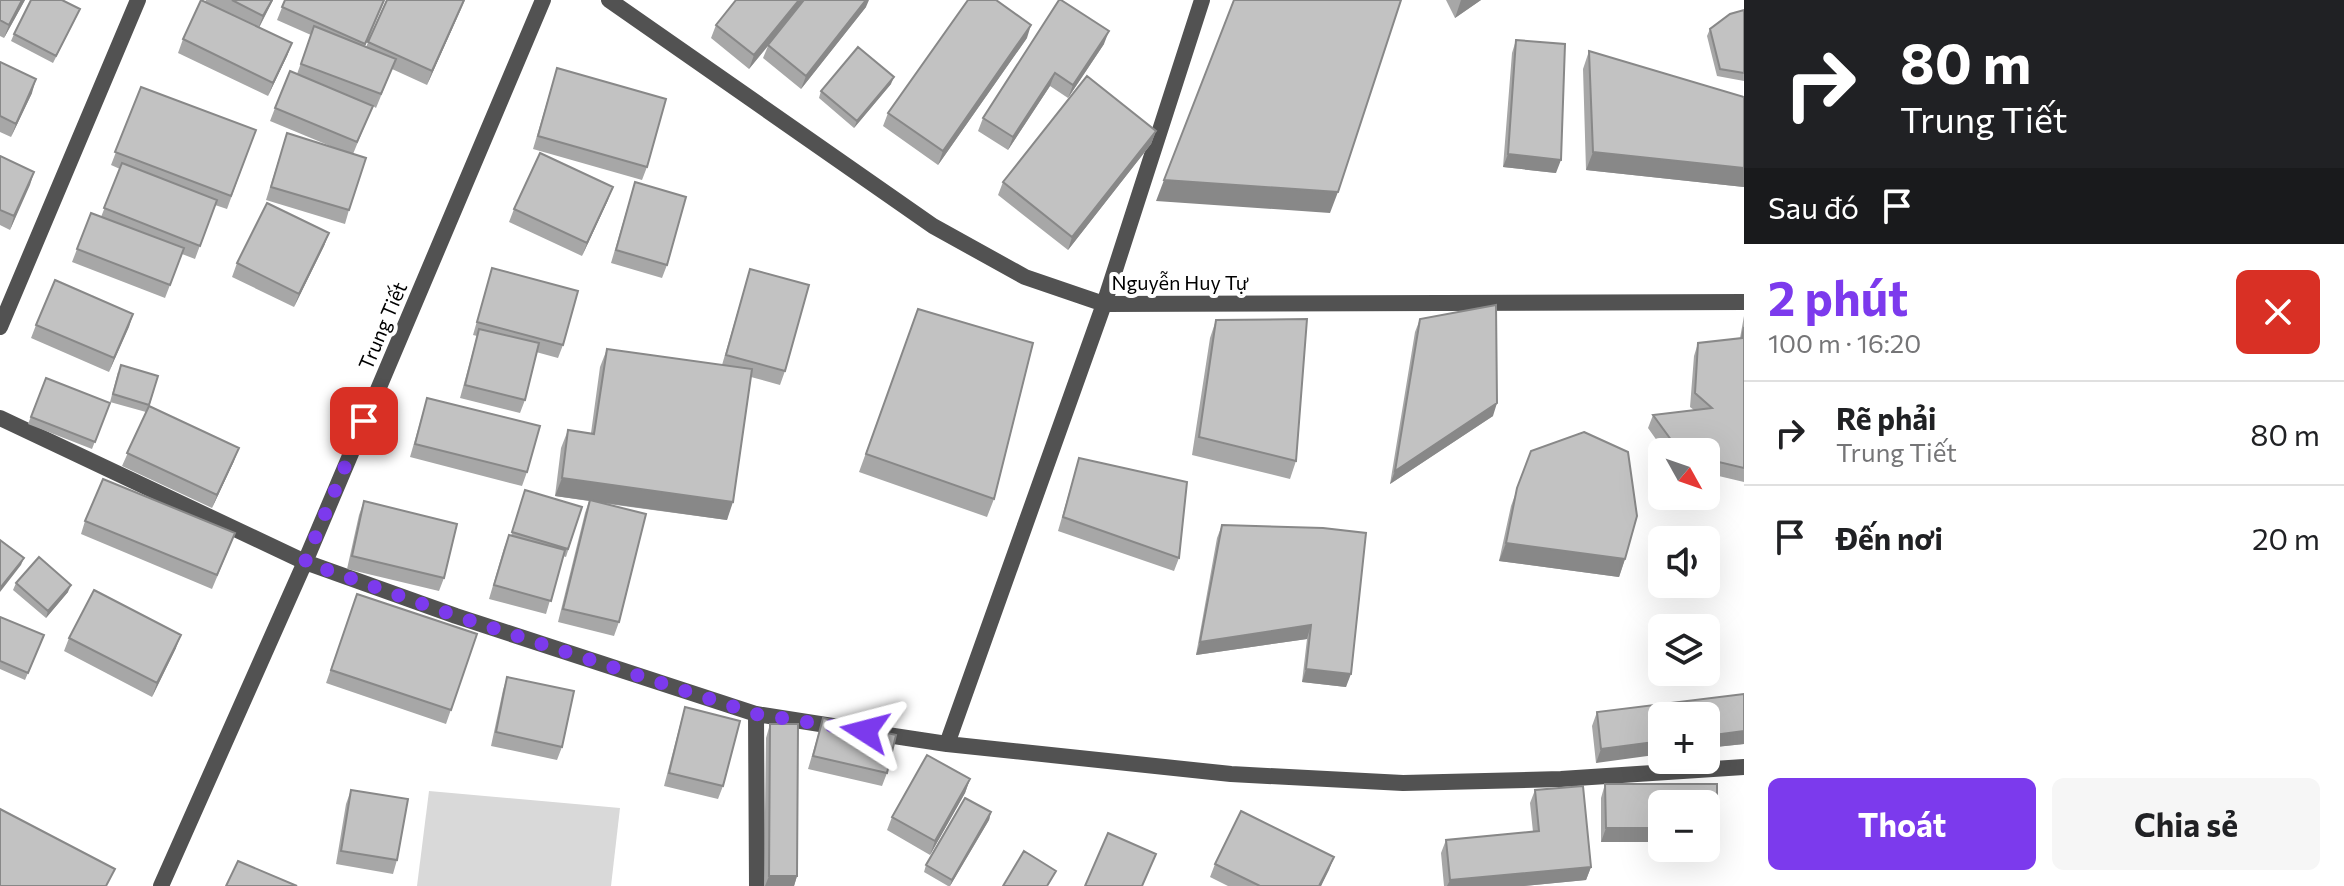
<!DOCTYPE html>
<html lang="vi">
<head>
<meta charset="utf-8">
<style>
  :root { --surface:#fff; --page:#f6f6f6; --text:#202124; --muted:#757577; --line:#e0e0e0; --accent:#7c3aed }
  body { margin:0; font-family:Commissioner,sans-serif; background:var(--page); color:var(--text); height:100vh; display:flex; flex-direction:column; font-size:30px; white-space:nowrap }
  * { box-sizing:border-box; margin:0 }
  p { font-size:26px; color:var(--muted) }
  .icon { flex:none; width:44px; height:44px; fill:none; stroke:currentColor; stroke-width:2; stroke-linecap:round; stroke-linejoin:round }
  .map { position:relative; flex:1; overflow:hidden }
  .details { display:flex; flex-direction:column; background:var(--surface); width:600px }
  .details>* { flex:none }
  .hud { background:#202124; color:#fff; overflow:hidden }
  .needle { width:52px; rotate:130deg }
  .buttons { position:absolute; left:1648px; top:438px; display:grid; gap:16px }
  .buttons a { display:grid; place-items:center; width:72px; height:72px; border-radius:12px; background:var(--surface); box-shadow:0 8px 32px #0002; font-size:40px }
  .pin { position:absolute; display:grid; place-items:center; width:68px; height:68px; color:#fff; margin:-34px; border-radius:16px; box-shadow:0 4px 12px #0006 }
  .me { position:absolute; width:88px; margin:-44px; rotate:279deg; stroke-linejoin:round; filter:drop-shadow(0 0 6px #0008) }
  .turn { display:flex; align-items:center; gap:28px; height:168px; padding:0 24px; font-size:36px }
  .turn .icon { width:104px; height:104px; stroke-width:2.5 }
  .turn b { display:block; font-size:56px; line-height:68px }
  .then { display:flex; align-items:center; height:76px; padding:0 24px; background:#0003; gap:16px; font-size:30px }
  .round { display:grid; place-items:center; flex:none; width:84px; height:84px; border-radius:12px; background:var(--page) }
  .headline { display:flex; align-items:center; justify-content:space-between; height:136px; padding:0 24px }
  h1 { font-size:48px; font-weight:700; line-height:60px; color:var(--accent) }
  .primary-button { display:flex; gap:16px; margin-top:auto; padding:16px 24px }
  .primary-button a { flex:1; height:92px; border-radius:12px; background:var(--accent); color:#fff; font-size:32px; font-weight:700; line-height:92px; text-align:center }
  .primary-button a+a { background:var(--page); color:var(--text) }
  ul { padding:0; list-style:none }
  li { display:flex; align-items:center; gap:24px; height:104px; padding:0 24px; border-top:2px solid var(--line) }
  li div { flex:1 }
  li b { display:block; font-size:30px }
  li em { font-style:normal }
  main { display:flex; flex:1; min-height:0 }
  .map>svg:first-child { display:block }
</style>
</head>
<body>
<main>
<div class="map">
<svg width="1744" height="886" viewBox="0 0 1744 886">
  <rect width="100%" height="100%" fill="#fff"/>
  <path fill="#d9d9d9" d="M429 791 620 808 611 886H417Z"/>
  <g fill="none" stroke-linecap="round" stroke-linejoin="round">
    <path stroke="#525252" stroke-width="16" d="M0 327 138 0
      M0 418 305 562"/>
    <path stroke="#525252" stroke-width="16" d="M609 0 933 226 1025 277 1104 304 1744 302
      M1202 0 1104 304 947 744 1231 774 1403 783 1561 779 1744 767
      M305 562 456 616 756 714 757 886
      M756 714 839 727
      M874 733 947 744
      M161 886 305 562 543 0"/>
  </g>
  <path fill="#a7a7a7" d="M0 0H25L4 38 0 36Z
    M206 0H273L259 28 292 43 287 56 268 96 178 53 183 39Z
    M285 0H385L365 46 366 47 387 0H465L427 85 392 69 376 108 373 106 353 154 349 210 345 224 266 200 287 133 335 148 270 121 275 108 297 74 311 35 277 20Z
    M1059 0 1104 44 1068 98 1050 86 1008 150 978 131 983 118Z
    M1446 0H1481L1455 18Z
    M866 7 801 89 763 58 768 46 749 69 711 38 716 25Z
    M1744 10V81L1717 76 1707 36 1710 29Z
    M77 16 53 63 11 41 14 34Z
    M1027 38 938 165 883 126 888 113Z
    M1516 40 1556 173 1503 167 1512 53Z
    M1589 51 1744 97V187L1586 170 1583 69Z
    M0 62 32 93 11 137 0 132Z
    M557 68 647 167 642 180 533 149Z
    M891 84 854 128 819 98 821 91Z
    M141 87 256 130 227 209 215 205 195 259 182 254 165 298 72 262 91 213 101 217 120 169 111 165Z
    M1156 131 1151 144 1068 250 998 195 1003 182Z
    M0 156 34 172 10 230 0 225Z
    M635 182 667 265 662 278 611 263Z
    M608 200 582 256 509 222 514 209Z
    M329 233 324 246 294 307 232 277 237 263Z
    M492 268 563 345 558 358 536 352 525 400 520 413 460 398 477 336 473 335Z
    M750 269 785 371 780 385 751 377 727 520 601 503 619 622 614 636 558 622 585 513 589 501 555 496 561 448 568 430 591 433 600 367 607 349 722 365Z
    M918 309 994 499 987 517 859 472Z
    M133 314 109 372 31 338 36 325Z
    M1744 316V482L1706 473V452H1665L1648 428 1653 415 1694 410 1690 407 1694 356 1698 343 1740 338Z
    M1420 319 1493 416 1390 484 1415 332Z
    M1216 320 1296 461 1290 479 1192 455 1210 338Z
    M118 372 158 376 149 407 234 461 212 508 122 466 146 412 110 402Z
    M46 378 110 403 92 449 28 424Z
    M427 398 527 472 522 486 410 457Z
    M1531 451 1625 559 1619 577 1499 561 1511 506Z
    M1079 458 1179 558 1174 571 1058 531Z
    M525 490 582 507 566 557 563 556 546 614 489 599 504 548 509 535 511 536Z
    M364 501 444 578 439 591 347 569 359 515Z
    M85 521 230 546 212 589 81 534Z
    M1222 525 1366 533 1346 687 1302 682 1307 639 1196 655 1217 538Z
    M16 583 68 592 46 618 13 590Z
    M357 594 477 634 446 724 326 683Z
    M0 617 44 635 25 680 0 669Z
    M69 638 176 648 152 697 64 651Z
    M507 677 562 747 557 760 491 746 503 690Z
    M1744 694V744L1706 748V716L1596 763 1592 726 1597 712Z
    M685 707 723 786 718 799 664 786 681 721Z
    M823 718 887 773 882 786 808 769Z
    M770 724 797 876 794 886H764L766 738Z
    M970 779 965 793 930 855 887 830 892 817Z
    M1605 784H1717V828L1712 841H1706V804H1662V842H1601V798Z
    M351 790 397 860 393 874 336 864 346 804Z
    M1535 790 1591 867 1586 880 1524 886H1444L1441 853 1446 840 1533 832 1530 803Z
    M991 812 989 820 950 886H948L924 872 926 865Z
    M1334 857 1321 886H1228L1210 877 1215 864Z"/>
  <path fill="#888" d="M22 0H25L4 38 9 25Z
    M272 0H273L258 29 263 16Z
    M465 0 461 9 427 85 432 71Z
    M799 0H805L749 69 754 55Z
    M866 0H869L866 7 801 89 806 76Z
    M1461 0H1481L1455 18Z
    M1031 25 1027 38 938 165 943 151Z
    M1109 31 1104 44 1068 98 1073 85Z
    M292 43 287 56 268 96 273 83Z
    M1055 73 1050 86 1008 150 1013 137Z
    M894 77 891 84 854 128 857 121Z
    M36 79 32 93 11 137 16 124Z
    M1156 131 1151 144 1068 250 1072 237Z
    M1593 152 1744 168V187L1586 170Z
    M1508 154 1561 160 1556 173 1503 167Z
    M34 172 30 185 10 230 14 216Z
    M1164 180 1338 192 1330 213 1156 201Z
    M613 187 608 200 582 256 587 243Z
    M329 233 324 246 294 307 299 294Z
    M133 314 129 327 109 372 114 358Z
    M1497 403 1493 416 1390 484 1395 471Z
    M239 448 234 461 212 508 217 495Z
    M562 478 733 502 727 520 555 496Z
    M1506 543 1625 559 1619 577 1499 561Z
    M24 558 21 565 0 592V588Z
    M71 585 68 592 46 618 48 611Z
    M1311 625 1307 639 1196 655 1200 642Z
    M181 635 176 648 152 697 157 683Z
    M1306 669 1351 674 1346 687 1302 682Z
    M1744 731V744L1706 748V736Z
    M1662 741V754L1596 763 1601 749Z
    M970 779 965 793 930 855 935 841Z
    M991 812 989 820 950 886 952 880Z
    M1606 828H1662V842H1601Z
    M1706 828H1717L1712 841H1706Z
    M1334 857 1329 870 1321 886H1319Z
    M1591 867 1586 880 1524 886H1447L1450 880Z
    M769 876H797L794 886H765Z"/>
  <path fill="#c2c2c2" stroke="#888" stroke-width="2" d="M0 0H22L9 25 0 20Z
    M31 0H62L80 9 56 56 14 34Z
    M201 0 292 43 273 83 183 39Z
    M232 0H272L263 16Z
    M285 0H384L365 44 282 7Z
    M387 0H464L432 71 368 42Z
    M736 0H799L754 55 716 25Z
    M804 0H866L806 76 768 45Z
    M968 0H996L1031 25 943 151 888 113Z
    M1059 0H1061L1109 31 1073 85 1055 73 1013 137 983 118Z
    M1234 0H1401L1338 192 1164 180Z
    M1744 10V73L1720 69 1710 29 1730 14Z
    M314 26 396 59 381 94 301 64Z
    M1516 40 1565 44 1561 160 1508 154Z
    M858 47 894 77 857 121 821 91Z
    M1589 51 1744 97V168L1593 152Z
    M0 62 36 79 16 124 0 116Z
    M557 68 666 99 647 167 538 136Z
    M290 71 373 106 357 142 275 108Z
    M1087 76 1156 131 1072 237 1003 182Z
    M141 87 256 130 231 196 115 152Z
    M287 133 366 158 349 210 271 187Z
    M540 153 613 187 587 243 514 209Z
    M0 156 34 172 14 216 0 210Z
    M122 163 217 200 200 246 104 208Z
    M635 182 686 197 667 265 616 250Z
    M267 203 329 233 299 294 237 263Z
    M91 213 184 248 170 285 77 249Z
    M492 268 578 291 563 345 477 322Z
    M750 269 809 285 785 371 726 355Z
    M55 280 133 314 114 358 36 325Z
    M1496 305 1497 403 1395 471 1420 319Z
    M918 309 1033 343 994 499 866 454Z
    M1307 319 1296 461 1199 437 1216 320Z
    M1744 327V468L1706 459V452H1680L1653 415 1712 408 1695 393 1698 343 1742 338Z
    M479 329 539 343 525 400 465 385Z
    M607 349 752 369 733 502 562 478 568 430 594 434Z
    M121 365 158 376 149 405 113 394Z
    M46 378 110 403 95 442 31 417Z
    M427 398 540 426 527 472 415 444Z
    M149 406 239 448 217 495 127 453Z
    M1584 432 1628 452 1637 516 1625 559 1506 543 1517 488 1531 451Z
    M1079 458 1187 482 1179 558 1063 517Z
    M103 479 235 533 217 575 85 521Z
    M525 490 582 507 568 549 512 532Z
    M590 500 646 514 619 622 563 609Z
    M364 501 457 524 444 578 352 556Z
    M1222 525 1323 528 1366 533 1351 674 1306 669 1311 625 1200 642Z
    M509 535 565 550 551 601 494 585Z
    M0 540 24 558 0 588Z
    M39 557 71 585 48 611 16 583Z
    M94 590 181 635 157 683 69 638Z
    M357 594 477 634 451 710 331 670Z
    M0 617 44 635 28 673 0 661Z
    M507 677 574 691 562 747 496 732Z
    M1744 694V731L1706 736V716H1662V741L1601 749 1597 712Z
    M685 707 740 721 723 786 669 773Z
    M823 718 896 735 887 773 813 756Z
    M770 724H798L797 876H769Z
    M927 755 970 779 935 841 892 817Z
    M1605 784H1717V828H1706V804H1662V828H1606Z
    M1583 786 1591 867 1450 880 1446 840 1539 831 1535 790Z
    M351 790 408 799 397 860 341 851Z
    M965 798 991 812 952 880 926 865Z
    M0 809 115 869 106 886H0Z
    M1241 811 1334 857 1319 886H1260L1215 864Z
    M1108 833 1156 854 1142 886H1085Z
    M1024 851 1056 871 1047 886H1003Z
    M238 861 297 886H226Z"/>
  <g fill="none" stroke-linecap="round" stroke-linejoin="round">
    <path stroke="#7c3aed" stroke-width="14" stroke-dasharray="0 25.2" d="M364 421 305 562 456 616 756 714 865 731"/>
  </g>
  <g text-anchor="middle" stroke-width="8" stroke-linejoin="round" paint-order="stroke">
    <g font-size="20" fill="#000" stroke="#fff">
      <text x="1180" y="290">Nguyễn Huy Tự</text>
      <text transform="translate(383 326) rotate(-67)" y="7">Trung Tiết</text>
    </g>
  </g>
</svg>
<div class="buttons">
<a><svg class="needle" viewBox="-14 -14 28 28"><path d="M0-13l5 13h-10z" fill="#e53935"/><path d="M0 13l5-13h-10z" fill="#757577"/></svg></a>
<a><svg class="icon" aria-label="sound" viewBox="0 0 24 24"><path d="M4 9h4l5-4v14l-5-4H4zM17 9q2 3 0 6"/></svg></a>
<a><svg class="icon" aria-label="layers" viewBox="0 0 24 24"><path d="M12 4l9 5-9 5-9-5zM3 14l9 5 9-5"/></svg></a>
<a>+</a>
<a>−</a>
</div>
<div class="pin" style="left:364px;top:421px;background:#d93025"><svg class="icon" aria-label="arrive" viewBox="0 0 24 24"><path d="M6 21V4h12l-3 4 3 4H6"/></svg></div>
<svg class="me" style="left:865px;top:731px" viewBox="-20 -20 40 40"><path d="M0-17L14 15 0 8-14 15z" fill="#7c3aed" stroke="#fff" stroke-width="4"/></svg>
</div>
<section class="details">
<div class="hud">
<div class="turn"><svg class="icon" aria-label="right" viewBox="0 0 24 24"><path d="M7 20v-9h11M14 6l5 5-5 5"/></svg><div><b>80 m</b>Trung Tiết</div></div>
<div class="then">Sau đó<svg class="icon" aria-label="arrive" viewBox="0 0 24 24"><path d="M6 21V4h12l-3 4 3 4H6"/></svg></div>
</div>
<div class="headline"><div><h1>2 phút</h1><p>100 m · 16:20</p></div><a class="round" style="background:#d93025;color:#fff"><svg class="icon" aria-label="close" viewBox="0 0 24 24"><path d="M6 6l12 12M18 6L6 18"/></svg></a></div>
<ul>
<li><svg class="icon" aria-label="right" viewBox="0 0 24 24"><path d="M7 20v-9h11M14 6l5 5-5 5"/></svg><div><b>Rẽ phải</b><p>Trung Tiết</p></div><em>80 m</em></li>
<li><svg class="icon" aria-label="arrive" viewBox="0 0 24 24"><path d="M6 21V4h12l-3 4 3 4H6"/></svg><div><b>Đến nơi</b></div><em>20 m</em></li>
</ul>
<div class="primary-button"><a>Thoát</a><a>Chia sẻ</a></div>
</section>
</main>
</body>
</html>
